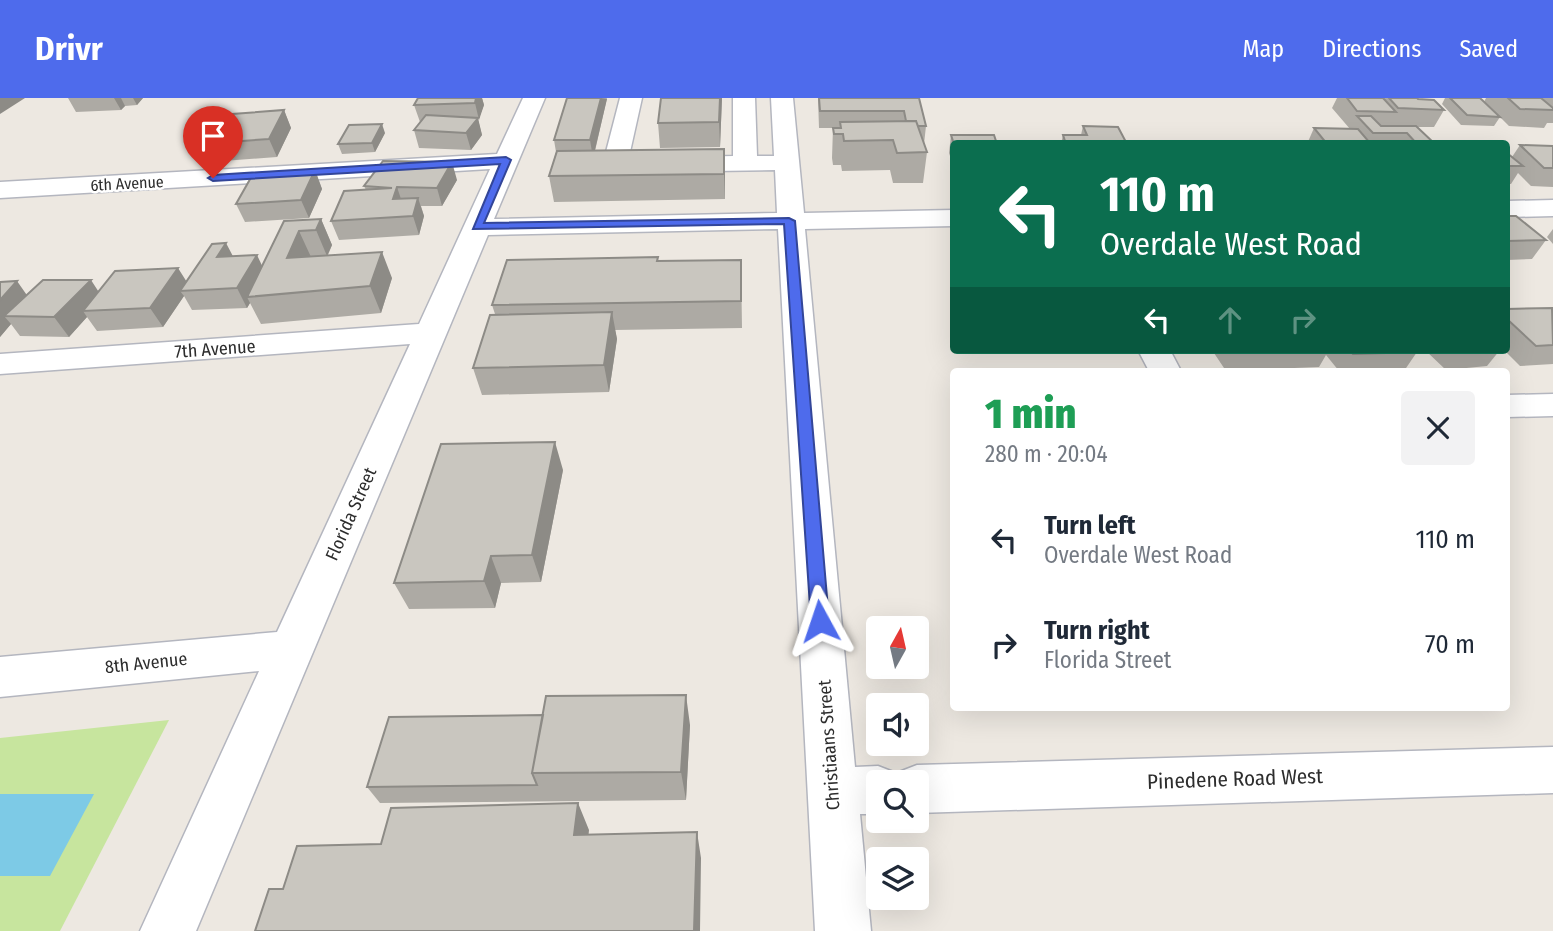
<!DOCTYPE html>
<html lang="en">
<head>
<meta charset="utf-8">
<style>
  :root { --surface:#fff; --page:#f2f2f3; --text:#1f2937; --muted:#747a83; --accent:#4e6bec }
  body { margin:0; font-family:"Fira Sans Condensed",sans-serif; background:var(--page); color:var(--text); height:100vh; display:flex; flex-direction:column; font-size:26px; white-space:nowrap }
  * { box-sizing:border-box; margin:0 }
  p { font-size:23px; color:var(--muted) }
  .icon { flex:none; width:38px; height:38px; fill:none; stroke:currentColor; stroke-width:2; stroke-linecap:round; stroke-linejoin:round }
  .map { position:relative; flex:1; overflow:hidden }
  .side { position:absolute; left:950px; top:270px; width:560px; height:343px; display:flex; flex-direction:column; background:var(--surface); border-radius:7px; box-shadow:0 7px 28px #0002 }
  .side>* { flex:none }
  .hud { position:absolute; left:950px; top:42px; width:560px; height:214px; border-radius:7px; box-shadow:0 7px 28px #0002; background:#0b6e4f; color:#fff; overflow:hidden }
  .needle { width:46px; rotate:8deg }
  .buttons { position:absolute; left:866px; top:518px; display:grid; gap:14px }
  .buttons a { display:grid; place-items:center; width:63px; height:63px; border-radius:7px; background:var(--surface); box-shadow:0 7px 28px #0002; font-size:35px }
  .pin { position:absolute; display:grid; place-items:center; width:60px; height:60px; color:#fff; margin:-72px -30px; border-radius:50% 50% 50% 0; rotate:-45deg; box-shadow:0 0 7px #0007 }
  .pin .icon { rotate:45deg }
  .me { position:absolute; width:77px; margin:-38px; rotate:355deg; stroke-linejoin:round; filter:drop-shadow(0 0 5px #0008) }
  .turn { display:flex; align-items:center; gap:24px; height:147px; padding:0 35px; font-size:32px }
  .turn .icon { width:91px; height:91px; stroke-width:2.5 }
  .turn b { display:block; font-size:49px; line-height:60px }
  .lanes { display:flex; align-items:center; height:66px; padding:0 35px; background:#0003; justify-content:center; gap:35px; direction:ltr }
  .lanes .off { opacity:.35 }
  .round { display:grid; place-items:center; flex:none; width:74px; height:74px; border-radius:7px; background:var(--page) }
  .head { display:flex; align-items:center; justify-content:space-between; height:119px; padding:0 35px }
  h1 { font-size:42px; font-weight:800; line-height:52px; color:#1e9e55 }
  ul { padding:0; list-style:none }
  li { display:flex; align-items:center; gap:21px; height:105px; padding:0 35px }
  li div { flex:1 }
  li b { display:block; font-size:26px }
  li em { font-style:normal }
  header { display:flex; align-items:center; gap:42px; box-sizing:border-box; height:98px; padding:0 35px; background:var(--accent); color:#fff }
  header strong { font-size:33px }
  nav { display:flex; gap:38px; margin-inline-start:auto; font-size:24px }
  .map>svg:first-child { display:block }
</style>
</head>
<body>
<header>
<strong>Drivr</strong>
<nav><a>Map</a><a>Directions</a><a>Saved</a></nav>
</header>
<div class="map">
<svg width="1553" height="833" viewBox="0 0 1553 833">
  <rect width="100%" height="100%" fill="#ede8e1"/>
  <path fill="#c7e59e" d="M169 622 60 833H0V640Z"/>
  <path fill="#7dcae6" d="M0 696H94L50 778H0Z"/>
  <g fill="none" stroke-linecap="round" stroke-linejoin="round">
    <defs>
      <path id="minor" d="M523 0H545L494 121 777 115 775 72 647 74 618 68 606 54 620 0H642L630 54 647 60 733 58V0H755L757 58H774L771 0H793L804 115 954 112V128L805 131 855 669 878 668 896 675 897 679 899 674 917 667 1553 649V695L917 715V684H878V716H860L871 833H815L778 131 488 137 196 833H140L259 573 0 599V559L277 534 410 246 0 276V256L419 226 490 71 0 100V84L497 56Z
        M1553 102V118L1507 119V103Z
        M1138 252H1170L1181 273H1149Z
        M1553 296V318L1507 319V297Z"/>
    </defs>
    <use href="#minor" stroke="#b4b6bf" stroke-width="3"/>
    <use href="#minor" fill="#fff" fill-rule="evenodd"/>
  </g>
  <path fill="#adaaa4" d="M68 0H143L137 7 125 8 121 12 76 14Z
    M418 0H482L484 7 478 22 482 37 471 52 419 50 414 32 420 24 414 7Z
    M567 0H607L595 53 724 51 725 76V101L554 104 549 78 556 54 554 42Z
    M661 0H722L720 49 660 50 658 25Z
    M818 0H919L926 28 924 46 927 54 923 85H893L890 72 842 73 841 67H833L832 60 833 30H838H819Z
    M1337 0H1417L1444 12 1434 29H1417L1435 46H1307L1314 30 1350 31 1332 10Z
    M1445 0H1480L1484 4 1486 0H1553V25H1547L1544 30 1509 28 1500 19 1494 28 1461 27 1442 6Z
    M284 12 291 30 277 59 223 63 214 45Z
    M1083 28 1127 46H1061L1063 37H1081Z
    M385 35 375 54 342 56 338 46Z
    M951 37 997 46H954V70L949 55Z
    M1520 47 1553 48V89L1531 88 1518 75 1511 86H1507V55L1512 59Z
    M315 72 322 91 309 120 245 124 236 106Z
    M457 82 442 108H421L424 118 419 137 339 142 331 123 366 92 364 88Z
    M1507 118 1546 142 1532 161 1507 162Z
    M321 121 332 147 328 157 392 180 381 215 261 226 250 205 247 210 192 212 184 198 163 229 97 233 87 219 69 239 20 238 11 226 0 239V184L27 197 98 194 186 184 233 158 262 168 284 123Z
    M1553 131V146L1547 139Z
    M741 162 742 230 615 232 617 241 609 294 482 297 473 270 495 216 492 207 658 163Z
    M1553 210V266L1520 268 1504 252H1507V211Z
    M1212 252H1416L1417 254 1404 273H1339L1326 257 1319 269 1226 273Z
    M1425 252H1500L1487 268 1446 272Z
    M563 372 541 484 501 485 495 510 409 511 394 485Z
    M690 627 686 702 380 705 367 689Z"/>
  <path fill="#8d8b86" d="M0 0H25L0 16Z
    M114 0H121L125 8 121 12Z
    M133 0H143L137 7Z
    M476 0H482L484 7 479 22 475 5Z
    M601 0 607 1 593 60 590 42Z
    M720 0H722L720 49 719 24Z
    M284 12 291 30 277 59 269 41Z
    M478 20 482 37 471 52 466 35Z
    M382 26 385 35 375 54 372 45Z
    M724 51 725 76V101L724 76Z
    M452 64 457 82 442 108 437 90Z
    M315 72 322 91 309 120 301 102Z
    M397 89 403 107 399 120 393 101Z
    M418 100 424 118 419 137 413 118Z
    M321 121 332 147 327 158 316 132Z
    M299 133 311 159 287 160Z
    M226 145 236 164 217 159Z
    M382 154 392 180 381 215 370 188Z
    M257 157 266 176 247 199 250 205 247 210 237 190Z
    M178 170 190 189 180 193 184 198 163 229 150 210Z
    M91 182 104 202 83 213 87 219 69 239 54 219Z
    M17 183 31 203 4 218 11 226 0 239V202Z
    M612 214 617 241 609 294 604 267Z
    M555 344 563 372 541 484 532 457Z
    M491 458 501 485 495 510 484 483Z
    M686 597 690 627 686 702 681 674Z
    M578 705 589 732 586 763 574 737Z
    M697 734 701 760 700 833H694Z"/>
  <path fill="#c9c6bf" stroke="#8d8b86" stroke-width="2" d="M418 0H476L475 5 414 7Z
    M567 0H601L590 42H554Z
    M661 0H720L719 24 658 25Z
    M819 0H919L926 28H918L916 23H906L904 13H820Z
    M1347 0H1383L1396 14 1357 13Z
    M1389 0H1417L1418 1 1434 2 1444 12 1398 10Z
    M1450 0H1480L1500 19 1467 17Z
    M1508 0H1541L1553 10V12L1520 11Z
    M284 12 269 41 214 45 232 16Z
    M426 17 478 20 466 35 414 32Z
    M1357 18H1371L1381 28H1416L1435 46H1417L1407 35H1373Z
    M916 23 927 54 897 55 893 42 844 43 843 36H834L833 30H841L840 24Z
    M382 26 372 45 338 46 349 27Z
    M1083 28 1118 29 1127 46H1066L1063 37H1087Z
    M1314 30 1358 31 1370 45 1327 46Z
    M951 37H994L997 46H954Z
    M1445 43H1491L1494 46H1447Z
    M1520 47 1553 48V70H1544Z
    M724 51V76L549 78 557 53Z
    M1507 55 1523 68H1507Z
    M383 63 452 64 437 90 397 89 393 101 418 100 413 118 331 123 344 93 392 90 364 88Z
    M315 72 301 102 236 106 253 76Z
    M1507 118H1516L1546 142 1507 143Z
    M321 121 316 132 299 133 287 160 382 154 370 188 247 199 284 123Z
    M226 145 217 159 257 157 237 190 180 193 212 146Z
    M658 159 657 163 741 162V203L492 207 507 162Z
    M178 170 150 210 83 213 115 173Z
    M43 182H91L54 219 4 218Z
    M17 183 0 202V184Z
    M1552 210 1553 247 1536 248 1507 221V211Z
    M612 214 604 267 473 270 490 217Z
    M1235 252H1268L1236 253Z
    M1350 252H1416L1417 254 1353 256Z
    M555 344 532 457 491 458 484 483 394 485 441 346Z
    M686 597 681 674 532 675 546 598Z
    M543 617 532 675 537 687 367 689 389 619Z
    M578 705 574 737 697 734 694 833H255L269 791H283L297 748 381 746 391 710Z"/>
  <path fill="#4e6bec" stroke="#334699" stroke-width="2" d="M506 59 511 62 484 125 789 120 795 123 829 523 826 528H813L811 523 784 126 473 131 500 66 213 83 208 80 213 77Z"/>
  <g text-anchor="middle" stroke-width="5" stroke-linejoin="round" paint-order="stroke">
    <g font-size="16" fill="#2d2d2d" stroke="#fff">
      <text transform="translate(127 85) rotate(-3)" y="6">6th Avenue</text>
    </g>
    <g font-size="18" fill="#2d2d2d" stroke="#fff">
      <text transform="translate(215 251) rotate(-4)" y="6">7th Avenue</text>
      <text transform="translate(351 416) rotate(-66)" y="6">Florida Street</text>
      <text transform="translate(146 565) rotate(-6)" y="6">8th Avenue</text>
      <text transform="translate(829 647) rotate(-94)" y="6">Christiaans Street</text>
    </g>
    <g font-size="21" fill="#2d2d2d" stroke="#fff">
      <text transform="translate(1235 681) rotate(-2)" y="7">Pinedene Road West</text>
    </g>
  </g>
</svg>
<div class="buttons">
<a><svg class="needle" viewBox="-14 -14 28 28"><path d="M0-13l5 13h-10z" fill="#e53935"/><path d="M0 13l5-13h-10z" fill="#747a83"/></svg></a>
<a><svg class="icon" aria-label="sound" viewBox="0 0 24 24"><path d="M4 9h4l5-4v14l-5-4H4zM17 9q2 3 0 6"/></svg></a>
<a><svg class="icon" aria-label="search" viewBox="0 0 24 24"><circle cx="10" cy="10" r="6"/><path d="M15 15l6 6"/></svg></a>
<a><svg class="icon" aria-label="layers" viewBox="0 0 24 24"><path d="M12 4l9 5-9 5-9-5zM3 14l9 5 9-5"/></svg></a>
</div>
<div class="pin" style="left:213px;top:80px;background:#d93025"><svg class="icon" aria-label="arrive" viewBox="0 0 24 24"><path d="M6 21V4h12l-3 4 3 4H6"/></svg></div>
<svg class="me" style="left:820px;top:523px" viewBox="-20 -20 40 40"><path d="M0-17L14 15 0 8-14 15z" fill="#4e6bec" stroke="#fff" stroke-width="4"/></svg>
<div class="hud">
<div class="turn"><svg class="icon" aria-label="left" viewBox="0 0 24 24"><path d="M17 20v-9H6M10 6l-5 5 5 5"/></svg><div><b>110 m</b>Overdale West Road</div></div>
<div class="lanes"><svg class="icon" aria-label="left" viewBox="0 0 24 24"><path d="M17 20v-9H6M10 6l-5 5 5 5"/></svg><svg class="icon off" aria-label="ahead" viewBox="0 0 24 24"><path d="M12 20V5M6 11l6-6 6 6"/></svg><svg class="icon off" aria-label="right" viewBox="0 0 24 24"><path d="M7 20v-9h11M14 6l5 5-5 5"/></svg></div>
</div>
<section class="side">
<div class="head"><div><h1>1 min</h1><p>280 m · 20:04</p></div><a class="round"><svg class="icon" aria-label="close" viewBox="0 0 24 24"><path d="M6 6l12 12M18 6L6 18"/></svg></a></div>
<ul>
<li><svg class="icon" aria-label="left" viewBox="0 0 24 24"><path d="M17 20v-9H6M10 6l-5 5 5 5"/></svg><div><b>Turn left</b><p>Overdale West Road</p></div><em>110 m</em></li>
<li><svg class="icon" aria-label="right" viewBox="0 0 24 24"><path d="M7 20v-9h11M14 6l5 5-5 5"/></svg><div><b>Turn right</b><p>Florida Street</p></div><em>70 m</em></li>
</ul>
</section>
</div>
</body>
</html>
